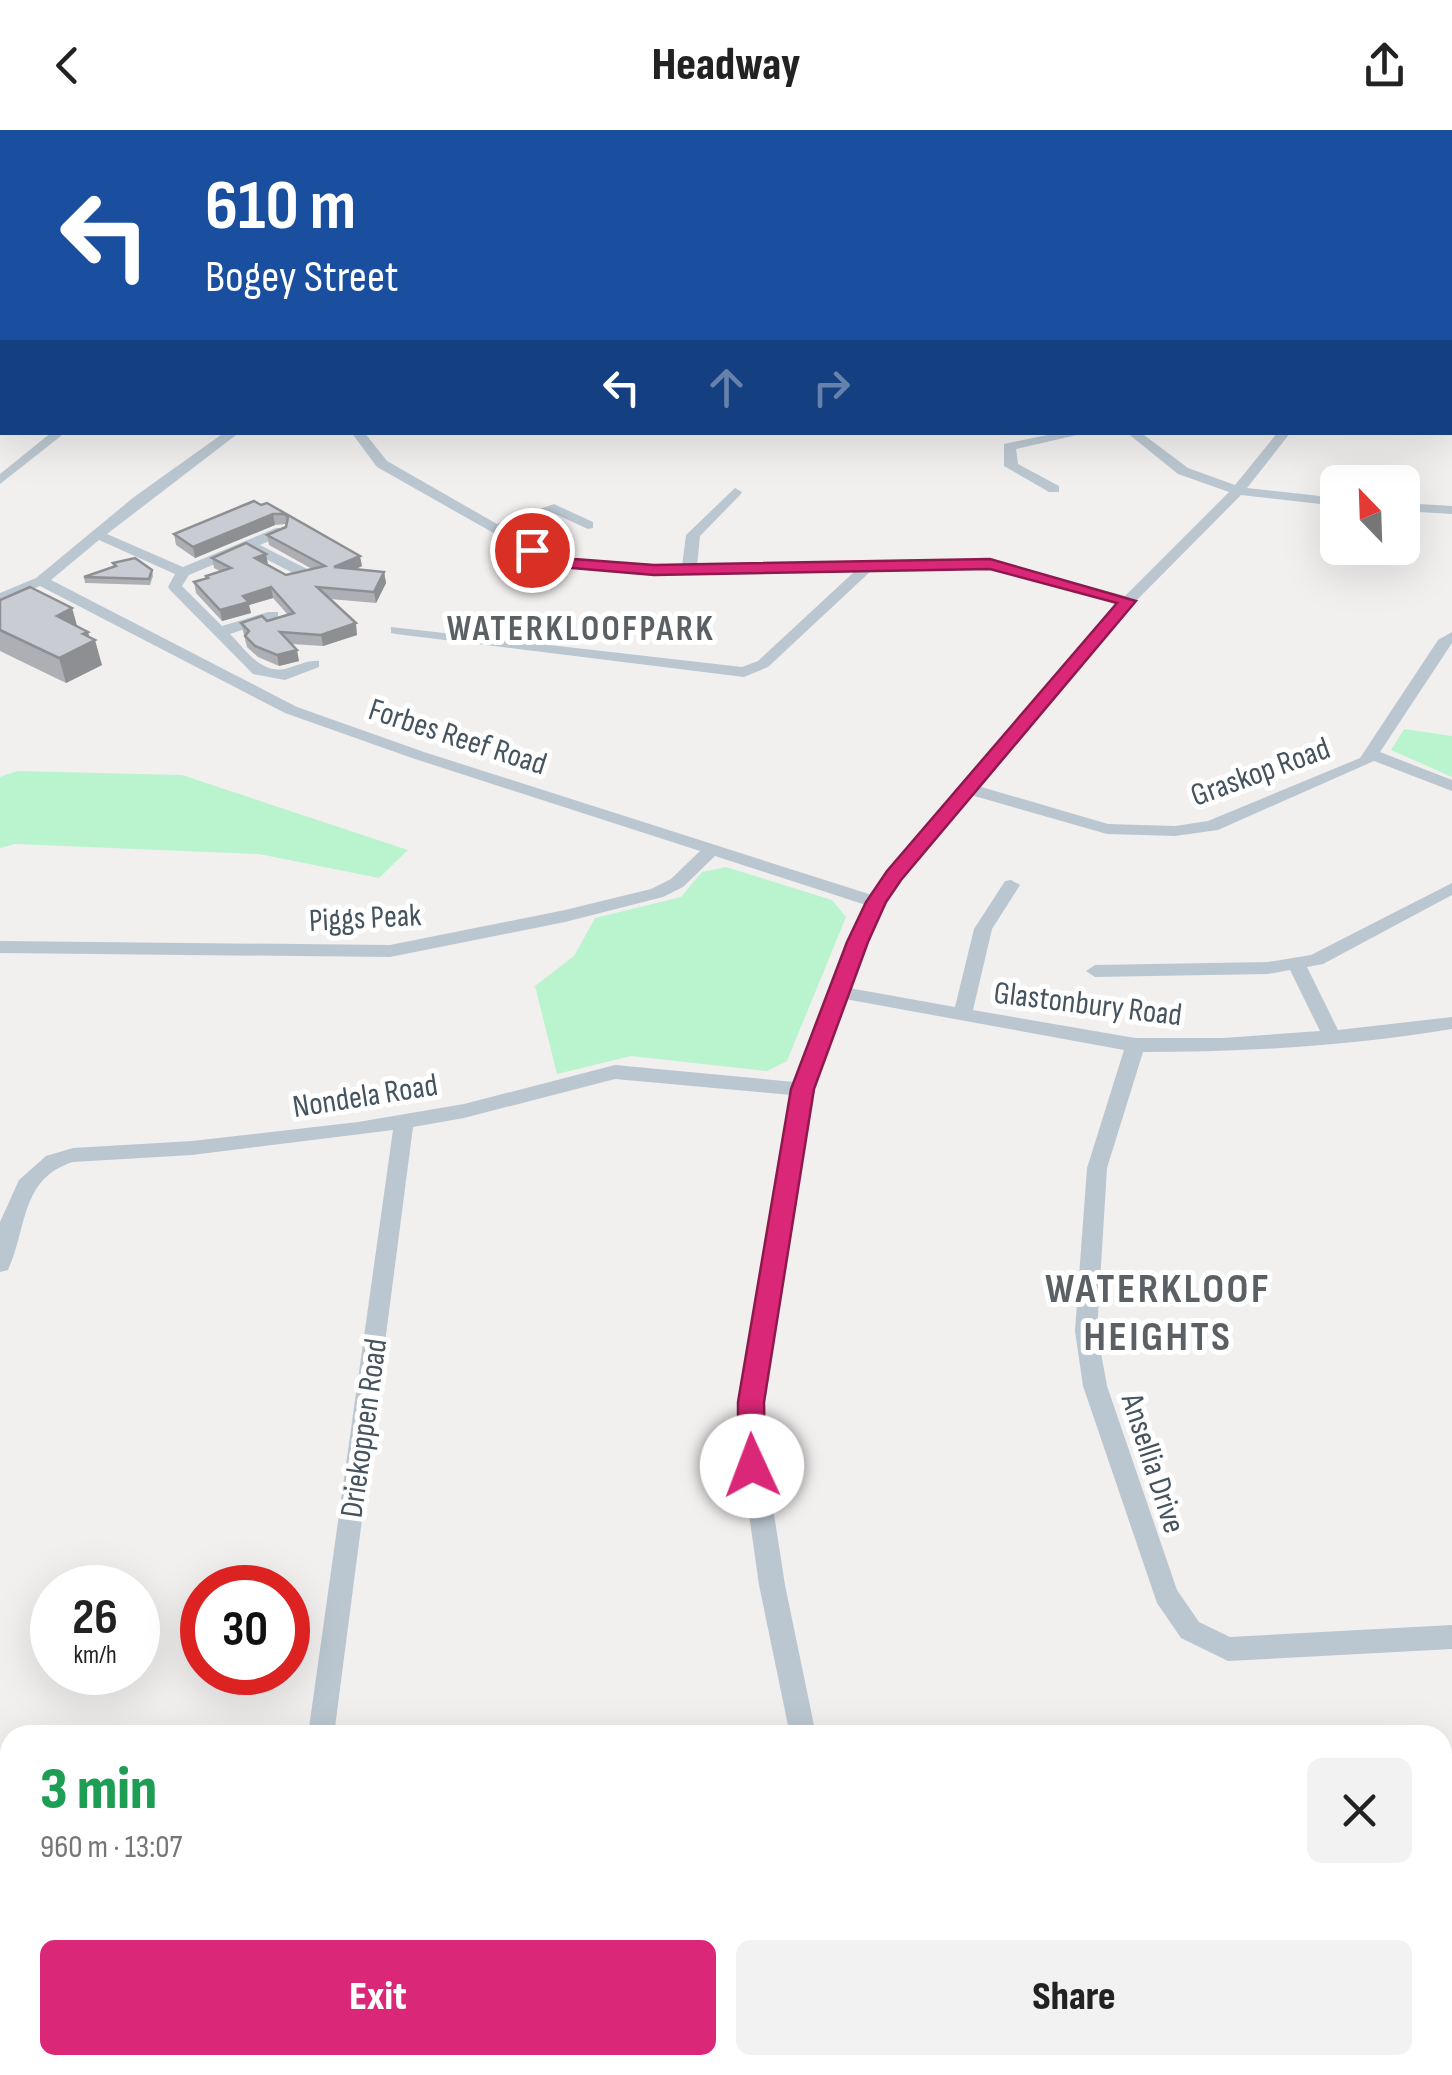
<!DOCTYPE html>
<html lang="en">
<head>
<meta charset="utf-8">
<style>
  :root { --surface:#fff; --page:#f2f2f2; --text:#222; --muted:#767676; --accent:#db2777 }
  body { margin:0; font-family:"Sofia Sans Condensed",sans-serif; background:var(--page); color:var(--text); height:100vh; display:flex; flex-direction:column; font-size:38px; white-space:nowrap }
  * { box-sizing:border-box; margin:0 }
  p { font-size:32px; color:var(--muted) }
  .icon { flex:none; width:55px; height:55px; fill:none; stroke:currentColor; stroke-width:2; stroke-linecap:round; stroke-linejoin:round }
  .map { position:relative; flex:1; overflow:hidden }
  .details { position:absolute; left:0px; top:1595px; width:1452px; height:350px; display:flex; flex-direction:column; background:var(--surface); border-radius:30px 30px 0 0; box-shadow:0 10px 40px #0002 }
  .details>* { flex:none }
  .banner { position:absolute; left:0px; top:0px; width:1452px; height:305px; box-shadow:0 10px 40px #0002; background:#1a4fa0; color:#fff; overflow:hidden }
  .needle { width:65px; rotate:337deg }
  .tools { position:absolute; left:1320px; top:335px; display:grid; gap:20px }
  .tools a { display:grid; place-items:center; width:100px; height:100px; border-radius:15px; background:var(--surface); box-shadow:0 10px 40px #0002; font-size:50px }
  .speed { position:absolute; left:30px; top:1435px; display:flex; gap:20px; font-size:50px; font-weight:700; text-align:center }
  .speed>* { display:grid; place-content:center; width:130px; height:130px; border-radius:50%; background:var(--surface); box-shadow:0 10px 40px #0002; line-height:1 }
  .speed small { font-size:25px; font-weight:400 }
  .speed .limit { border:15px solid #d22; background:#fff; color:#111 }
  .pin { position:absolute; display:grid; place-items:center; width:85px; height:85px; color:#fff; margin:-42px; border:5px solid #fff; border-radius:50%; box-shadow:0 2px 10px #0007 }
  .me { position:absolute; width:110px; margin:-55px; rotate:358deg; stroke-linejoin:round; filter:drop-shadow(0 0 8px #0008) }
  .turn { display:flex; align-items:center; gap:35px; height:210px; padding:0 40px; font-size:45px }
  .turn .icon { width:130px; height:130px; stroke-width:2.5 }
  .turn b { display:block; font-size:70px; line-height:85px }
  .lanes { display:flex; align-items:center; height:95px; padding:0 40px; background:#0003; justify-content:center; gap:50px; direction:ltr }
  .lanes .off { opacity:.35 }
  .round { display:grid; place-items:center; flex:none; width:105px; height:105px; border-radius:15px; background:var(--page) }
  .overview { display:flex; align-items:center; justify-content:space-between; height:170px; padding:0 40px }
  h1 { font-size:60px; font-weight:800; line-height:75px; color:#1e9e55 }
  .button { display:flex; gap:20px; margin-top:auto; padding:20px 40px }
  .button a { flex:1; height:115px; border-radius:15px; background:var(--accent); color:#fff; font-size:40px; font-weight:800; line-height:115px; text-align:center }
  .button a+a { background:var(--page); color:var(--text) }
  header { display:flex; justify-content:space-between; align-items:center; height:130px; padding:0 40px; background:var(--surface); font-size:45px; font-weight:800 }
  .map>svg:first-child { display:block }
</style>
</head>
<body>
<header><svg class="icon" aria-label="back" viewBox="0 0 24 24"><path d="M15 5l-7 7 7 7"/></svg>Headway<svg class="icon" aria-label="share" viewBox="0 0 24 24"><path d="M12 15V3M7 8l5-5 5 5M5 13v7h14v-7"/></svg></header>
<div class="map">
<svg width="1452" height="1945" viewBox="0 0 1452 1945">
  <rect width="100%" height="100%" fill="#f2efef"/>
  <path fill="#baf4ce" d="M0 0H315L2 2V176Z
    M1404 599 1452 606V647L1391 620Z
    M17 641 182 645 408 720 379 748 259 724 15 714 0 718V647Z
    M726 737 832 770 846 787 787 931 767 941 631 926 557 944 535 856 574 826 595 788 681 767 702 742Z"/>
  <g fill="none" stroke-linecap="round" stroke-linejoin="round">
    <path fill="#bbc7d0" fill-rule="evenodd" d="M963 0H973V2H964Z
      M1450 28H1452V34H1450Z
      M1450 97H1452L1450 105Z
      M2 226V234L0 235V227Z
      M1450 266H1452V274H1450Z
      M2 277V286L0 287V278Z
      M52 302H66L0 354V344Z
      M225 302H240L107 404 183 437 276 398H286V404L260 415 307 439V445H297L248 420 189 445 182 456 222 496 268 482H278V488L230 504C246 520 262 546 288 538 300 535 308 530 319 531V537L285 550 253 544 170 460 168 457 175 444 99 410 51 450 297 577 424 622 872 765 960 654 1119 473 1003 441 977 437 872 440 768 537 744 547 396 504 391 503V497L742 537 758 531 855 441 689 445 567 436 527 422 377 337 351 302H364L387 331 497 394 554 374 593 392V398L588 399 553 383 507 399 537 416 574 429 682 436 686 405 735 358 742 362 740 365 700 406 697 437 977 429 1009 434 1125 466 1229 362 1178 344 1126 302H1140L1188 338 1235 355 1278 302H1291L1247 358 1338 368V376L1241 365 1133 474 978 656 1108 694 1175 696 1208 691 1360 628 1438 510 1452 502V513L1380 622 1452 650V661L1374 631 1218 700 1175 706 1107 704 971 665 915 730 885 773 849 858 955 877 974 799 1005 751 1011 750 1020 755 992 799 973 880 1135 908H1223L1320 901 1290 840 1268 844 1095 847 1086 841 1095 835 1268 832 1311 825 1452 753V765L1323 834 1307 837 1338 900 1452 887V899C1350 916 1246 922 1143 922L1107 1038 1097 1201 1107 1256 1177 1460 1199 1492 1230 1507 1452 1495V1519L1228 1531 1181 1508 1157 1473 1083 1256 1075 1201 1087 1038 1124 920 845 869 812 959 761 1300 785 1455 816 1605H790L759 1455 737 1300 791 965 615 949 464 988 413 997 334 1605H308L393 1000 192 1025 73 1032C20 1048 27 1100 8 1140L0 1142V1092L19 1050 46 1026 73 1018 192 1011 358 992 464 974 615 935 795 952 866 775 715 726 683 757 663 767 565 792 390 827 0 823V811L390 815 565 780 651 759 671 749 700 721 412 628 285 583 40 456 0 472V463L36 448 134 367Z
      M1062 302H1090L1016 319 1018 334 1059 356V362H1049L1004 336V314Z
      M1402 373 1452 376V384L1402 381Z
      M262 1935H292L290 1945H260Z
      M854 1935H884L886 1945H856Z
      M1186 1935H1256L1260 1945H1190Z"/>
    <path fill="#becbd8" fill-rule="evenodd" d="M720 0H740L741 2H721Z
      M1450 147H1452V157H1450Z"/>
  </g>
  <path fill="#adafb5" d="M267 373 362 436 356 439 384 442 386 453 376 473 330 469 357 505 323 516 291 514 299 531 279 536 258 527 247 517 241 493 267 491 288 485 273 468 249 475 251 483 222 491 196 463 194 452 206 449V446L220 441 214 438 212 428 268 434 286 445 312 439 269 415 267 405 286 397V394L275 395 195 428 176 415 174 404Z
    M113 433 152 440 153 446 150 455 85 453 84 447 114 437Z
    M0 470 72 478 77 496 89 507 102 535 66 553 0 521Z"/>
  <path fill="#8d8f93" d="M273 384 275 395 195 428 193 417Z
    M266 424 268 434 255 428Z
    M360 426 362 436 336 448 334 437Z
    M384 442 386 453 376 473 374 462Z
    M271 457 273 468 249 475 251 483 222 491 220 480 243 466Z
    M72 478 79 503 57 486Z
    M356 493 357 505 323 516 321 505Z
    M88 502 91 513 95 510 102 535 66 553 59 528 83 504Z
    M297 520 299 531 279 536 277 525Z"/>
  <path fill="#c9ccd2" stroke="#8d8f93" stroke-width="2.5" d="M254 371 261 375 267 373 360 426 334 437 384 442 374 462 317 457 356 493 321 505 280 502 297 520 277 525 255 516 245 506 249 501 241 493 262 486 267 491 294 483 271 457 243 466 249 472 220 480 194 452 208 448 206 446 231 438 212 428 246 413 266 424 255 428 286 445 325 436 267 405 286 397 288 387 284 384H273L193 417 174 404Z
    M135 428 152 440 149 449 84 447 116 436 113 433Z
    M30 457 72 478 57 486 88 502 83 504 95 510 59 528 0 500V470Z"/>
  <path fill="#db2777" stroke="#8e194d" stroke-width="2.5" d="M532 415 574 429 654 435 990 429 1136 471 901 750 886 772 868 812 814 959 764 1272 765 1336 761 1344 752 1348 742 1344 738 1336V1272L791 959 847 812 866 772 887 741 1117 473 990 439 654 445 572 438 527 423V416Z"/>
  <g text-anchor="middle" stroke-width="10" stroke-linejoin="round" paint-order="stroke">
    <g font-size="32" fill="#45545f" stroke="#fff">
      <text transform="translate(458 606) rotate(18)" y="11">Forbes Reef Road</text>
      <text transform="translate(1260 641) rotate(-20)" y="11">Graskop Road</text>
      <text transform="translate(365 787) rotate(-3)" y="11">Piggs Peak</text>
      <text transform="translate(1088 873) rotate(7)" y="11">Glastonbury Road</text>
      <text transform="translate(365 965) rotate(-9)" y="11">Nondela Road</text>
      <text transform="translate(363 1298) rotate(-82)" y="11">Driekoppen Road</text>
      <text transform="translate(1154 1333) rotate(72)" y="11">Ansellia Drive</text>
    </g>
    <g font-size="35" font-weight="bold" letter-spacing="2.5" fill="#5b6065" stroke="#fff">
      <text x="581" y="510">WATERKLOOFPARK</text>
    </g>
    <g font-size="42" font-weight="bold" letter-spacing="2.5" fill="#5b6065" stroke="#fff">
      <text x="1158" y="1172">WATERKLOOF<tspan x="1158" dy="48">HEIGHTS</tspan></text>
    </g>
  </g>
</svg>
<div class="tools">
<a><svg class="needle" viewBox="-14 -14 28 28"><path d="M0-13l5 13h-10z" fill="#e53935"/><path d="M0 13l5-13h-10z" fill="#767676"/></svg></a>
</div>
<div class="speed"><div>26<small>km/h</small></div><div class="limit">30</div></div>
<div class="pin" style="left:532px;top:420px;background:#d93025"><svg class="icon" aria-label="arrive" viewBox="0 0 24 24"><path d="M6 21V4h12l-3 4 3 4H6"/></svg></div>
<svg class="me" style="left:752px;top:1336px" viewBox="-20 -20 40 40"><circle r="19" fill="#fff"/><path d="M0-13L10 11 0 6-10 11z" fill="#db2777"/></svg>
<div class="banner">
<div class="turn"><svg class="icon" aria-label="left" viewBox="0 0 24 24"><path d="M17 20v-9H6M10 6l-5 5 5 5"/></svg><div><b>610 m</b>Bogey Street</div></div>
<div class="lanes"><svg class="icon" aria-label="left" viewBox="0 0 24 24"><path d="M17 20v-9H6M10 6l-5 5 5 5"/></svg><svg class="icon off" aria-label="ahead" viewBox="0 0 24 24"><path d="M12 20V5M6 11l6-6 6 6"/></svg><svg class="icon off" aria-label="right" viewBox="0 0 24 24"><path d="M7 20v-9h11M14 6l5 5-5 5"/></svg></div>
</div>
<section class="details">
<div class="overview"><div><h1>3 min</h1><p>960 m · 13:07</p></div><a class="round"><svg class="icon" aria-label="close" viewBox="0 0 24 24"><path d="M6 6l12 12M18 6L6 18"/></svg></a></div>
<div class="button"><a>Exit</a><a>Share</a></div>
</section>
</div>
</body>
</html>
